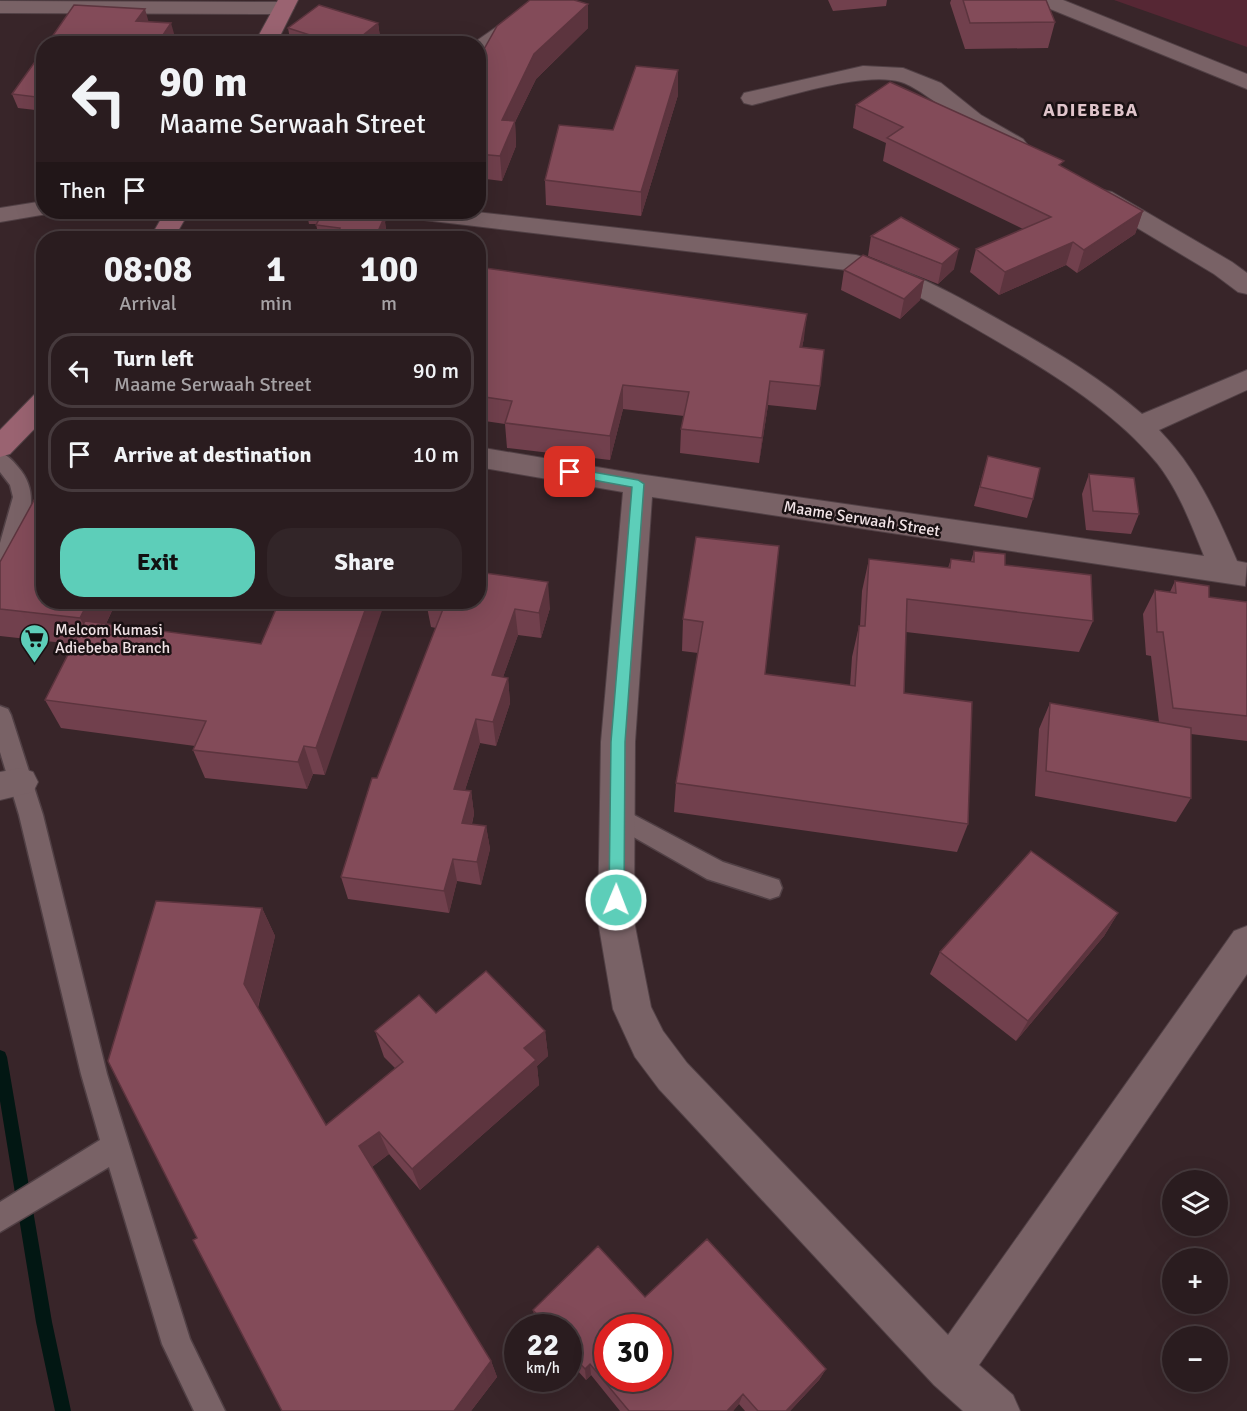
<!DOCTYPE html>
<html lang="en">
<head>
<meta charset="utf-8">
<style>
  :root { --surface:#2a1c1f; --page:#322528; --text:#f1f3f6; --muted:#a5a1a4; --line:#463a3d; --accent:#5dceb9 }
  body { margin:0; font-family:Signika,sans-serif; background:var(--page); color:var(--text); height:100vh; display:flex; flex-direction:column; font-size:22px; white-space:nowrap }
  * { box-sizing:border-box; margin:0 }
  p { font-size:20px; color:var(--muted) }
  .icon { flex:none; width:33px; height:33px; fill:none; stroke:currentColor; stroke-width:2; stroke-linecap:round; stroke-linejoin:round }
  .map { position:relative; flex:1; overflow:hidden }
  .drawer { position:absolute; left:36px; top:231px; width:450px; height:378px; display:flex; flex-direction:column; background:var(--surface); border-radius:24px; box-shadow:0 6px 24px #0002,0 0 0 2px var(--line) }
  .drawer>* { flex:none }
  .hud { position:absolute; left:36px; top:36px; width:450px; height:183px; border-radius:24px; box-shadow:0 6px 24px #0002,0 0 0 2px var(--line); background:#2a1c1f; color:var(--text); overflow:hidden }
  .tools { position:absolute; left:1162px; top:1170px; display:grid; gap:12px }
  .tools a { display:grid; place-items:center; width:66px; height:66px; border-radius:50%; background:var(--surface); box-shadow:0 6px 24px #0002,0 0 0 2px var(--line); font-size:30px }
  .speed { position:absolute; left:504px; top:1314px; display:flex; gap:12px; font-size:30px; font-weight:700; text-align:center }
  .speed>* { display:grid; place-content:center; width:78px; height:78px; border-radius:50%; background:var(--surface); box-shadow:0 6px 24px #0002,0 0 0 2px var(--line); line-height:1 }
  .speed small { font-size:15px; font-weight:400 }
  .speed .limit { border:9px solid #d22; background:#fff; color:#111 }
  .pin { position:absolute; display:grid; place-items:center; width:51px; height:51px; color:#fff; margin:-26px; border-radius:12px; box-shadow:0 3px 9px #0006 }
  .me { position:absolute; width:66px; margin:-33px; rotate:1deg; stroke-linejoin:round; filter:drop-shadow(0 0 4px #0008) }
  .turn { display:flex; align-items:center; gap:21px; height:126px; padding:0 24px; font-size:27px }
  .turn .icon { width:78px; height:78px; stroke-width:2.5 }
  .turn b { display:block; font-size:42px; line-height:51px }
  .then { display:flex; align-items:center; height:57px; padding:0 24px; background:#0003; gap:12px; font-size:22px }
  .eta { display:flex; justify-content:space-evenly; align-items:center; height:102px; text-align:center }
  .eta b { font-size:36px; font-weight:700; line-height:42px }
  .button { display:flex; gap:12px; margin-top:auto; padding:12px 24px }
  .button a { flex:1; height:69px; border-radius:24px; background:var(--accent); color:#111; font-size:24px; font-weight:700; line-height:69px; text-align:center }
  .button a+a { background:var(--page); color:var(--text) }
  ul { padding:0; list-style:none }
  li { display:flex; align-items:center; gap:18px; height:75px; margin:0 12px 9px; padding:0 12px; border:3px solid var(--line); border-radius:24px }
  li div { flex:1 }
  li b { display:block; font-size:22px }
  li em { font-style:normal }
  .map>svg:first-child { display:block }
</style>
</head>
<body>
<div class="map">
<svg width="1247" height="1411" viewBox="0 0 1247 1411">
  <rect width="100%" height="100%" fill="#382529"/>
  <path fill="#562734" d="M1114 0H1247V47Z"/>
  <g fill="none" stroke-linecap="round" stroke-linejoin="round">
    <path fill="#021713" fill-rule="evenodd" d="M0 1050 5 1052 7 1057 52 1322 71 1411H55L36 1322 0 1101Z"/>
    <defs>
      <path id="lane" d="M0 453C8 455 13 461 18 467 46 498 22 537 10 570L7 576 0 578V543L13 497 10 485 0 472Z
        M0 706 8 709 11 715 43 815 107 1074 190 1339 225 1411H194L162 1344 109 1167 0 1232V1202L100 1140 81 1074 19 815 0 752Z
        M617 806 723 862 779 880 782 888 779 896 770 899 707 879 609 823 605 816 609 809Z"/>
      <path id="street" d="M535 0H559L486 54 478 55V44H472Z
        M1035 0H1063L1247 74V89L1038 4Z
        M0 1 283 2 290 4 294 8 290 12 283 14 0 13Z
        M863 66 903 68 941 83 981 115 1023 139 1027 144 1023 149C991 157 935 93 901 82 865 71 790 96 752 105L744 103 741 98 744 93Z
        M1103 190 1112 192 1232 262 1247 273V294L1238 292 1214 274 1094 202 1091 197 1094 192Z
        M44 201V212L53 213 0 222V208Z
        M413 212H476L856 255C910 269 957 296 1005 323 1053 350 1101 378 1142 414L1247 370V390L1159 430C1196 468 1216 512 1237 561L1247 563 1245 586 652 497 635 742 634 921 651 1007 663 1031 687 1063 948 1335 1234 931 1247 926V974L979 1365 1013 1395 1020 1411H963L934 1385 659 1089 635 1057 613 1009 598 921 601 742 623 492 478 467V447L638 474 1204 556C1191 524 1179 491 1157 463 1109 405 1035 363 971 326 934 305 897 282 855 271L424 220 415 218Z
        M21 768 33 772 38 782 33 792 0 800V772Z"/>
      <path id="secondary" d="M278 0H298L276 44H254Z
        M165 212H189L174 238H150Z
        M44 393V419L10 454 0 457V430L34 395Z"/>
    </defs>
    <use href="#lane" stroke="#514045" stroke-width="3"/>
    <use href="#street" stroke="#514045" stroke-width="2"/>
    <use href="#secondary" stroke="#514045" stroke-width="2"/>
    <use href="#lane" fill="#796266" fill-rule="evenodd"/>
    <use href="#street" fill="#796266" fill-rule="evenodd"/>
    <use href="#secondary" fill="#9a6371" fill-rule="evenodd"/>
  </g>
  <path fill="#71404d" d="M828 0H887L886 6 833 11Z
    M951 0H1046L1055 22 1048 48 965 49 950 3Z
    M588 4V28L536 79 515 122 516 146 502 181 478 178V60Z
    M378 23 381 44H291L288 28Z
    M44 49V111L18 108 12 94Z
    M678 95 641 216 546 205 545 180 613 130Z
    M856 105 1063 167 1143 211 1135 234 1077 273 1066 265 999 295 970 272 976 249 1023 229 883 161 886 143 853 128Z
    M224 212H389L385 222 386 230 457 238H319L316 224H309L308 219 225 213Z
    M871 236 954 269 938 284 868 256Z
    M478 267 804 338 802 347 820 386 816 410 768 405 759 463 680 453 681 429 684 416 623 409 610 460 507 448 505 424 478 420Z
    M844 270 924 280 920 300 900 319 841 290Z
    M988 456 1033 499 1027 518 974 506Z
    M1089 474 1139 514 1131 534 1086 530 1082 494Z
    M696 537 765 674 850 686 852 657 859 626H860L862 591 869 559 948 568 951 559 971 561 974 551 1005 565 1093 621 1079 652 906 632 904 693 968 824 957 852 674 812 676 783 698 653 682 651 683 619Z
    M0 562 44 602H116L106 624 261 644 279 602 325 775 313 774 307 789 205 778 193 750 195 746 61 728 45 700 73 644 0 636Z
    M1175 581 1209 597 1247 602V741L1191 734V798L1176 822 1035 796 1039 729 1050 703 1159 722 1151 656 1146 655 1143 614 1155 590 1170 592Z
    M426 602 550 608 541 638 518 635 503 677 508 678 510 703 496 746 480 743 465 790 471 791 474 814 472 824 486 826 490 849 481 885 457 881 449 913 348 899 341 877 377 778 436 628 431 627Z
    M262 908 275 936 258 1008 326 1125 395 1068 384 1057 375 1031 436 1013 545 1031 548 1056 537 1066 539 1085 420 1190 389 1154 372 1167 491 1361 497 1377 471 1411H282L197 1238Z
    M1118 913 1104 936 1016 1041 930 974 940 952Z
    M645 1297 826 1369 819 1380 790 1411H745L739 1404 733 1411H620L591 1375 586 1380 568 1360V1328H540L536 1322 533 1310Z"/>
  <path fill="#5c343e" d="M588 4V28L536 79 515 122 516 146 502 181 500 156 502 120 534 54Z
    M145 9 149 23 136 21Z
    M171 23 175 37 170 44H157Z
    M378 23 381 44H352Z
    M678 70V95L641 216V192Z
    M1143 211 1135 234 1077 273 1084 250Z
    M374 212H389L385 222 387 238H380L371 217Z
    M1073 242 1066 265 999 295 1005 272Z
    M959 249 954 269 938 284 942 264Z
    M924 280 920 300 900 319 904 299Z
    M807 314 804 338 797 372 800 347Z
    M770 381 768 405 759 463 762 438Z
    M623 385V409L610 460V436Z
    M548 582 550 608 541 638 539 613Z
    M88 602H116L95 647 80 618Z
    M368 602H385L325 775 316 748Z
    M515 609 518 635 495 700 492 675Z
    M508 678 510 703 496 746 493 722Z
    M476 719 480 743 458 812 454 789Z
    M304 746 313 774 307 789 298 762Z
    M471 791 474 814 466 846 462 823Z
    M486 826 490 849 481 885 477 862Z
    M453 859 457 881 449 913 444 891Z
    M262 908 275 936 257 1010 244 984Z
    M1118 913 1104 936 1016 1041 1028 1021Z
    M545 1031 548 1056 537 1066 539 1085 420 1190 412 1169 524 1048Z
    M379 1132 389 1154 369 1169 359 1146Z
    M491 1361 497 1377 471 1411H454Z
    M590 1364 591 1375 586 1380 585 1369Z
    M826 1369 819 1380 790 1411H786Z
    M743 1394 739 1404 733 1411H727Z"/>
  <path fill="#834b59" stroke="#5c343e" stroke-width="1.5" fill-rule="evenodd" d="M530 0H574L588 4 534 54 502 120 515 121 500 156 478 154V60L497 26Z
    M963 0H1046L1055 22 970 23Z
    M74 5 145 9 136 21 171 23 157 44H47Z
    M319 5 378 23 352 44H313L316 37 288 28Z
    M44 49V98L12 94Z
    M636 66 678 70 641 192 545 180 559 125 613 130Z
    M890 82 1064 161 1059 165 1143 211 1084 250 1073 242 1005 272 976 249 1051 217 887 138 903 127 856 105Z
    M323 212H374L371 217 384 218 379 229 457 238H336L340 228 316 225Z
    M901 217 959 249 942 264 871 236Z
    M863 255 924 280 904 299 844 270Z
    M478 267 807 314 800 347 824 350 820 386 770 381 762 438 681 429 689 392 623 385 610 436 505 423 512 401 478 396Z
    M988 456 1040 468 1033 499 980 487Z
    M1089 474 1134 478 1139 514 1093 511Z
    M44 482V602H88L80 618 0 609V562Z
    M696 537 779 546 765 674 855 686 859 626H865L869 559 950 568 951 559 974 562V551L1005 554V565L1091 575 1093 621 907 599 904 693 972 702 968 824 676 783 703 622 683 619Z
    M478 572 548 582 539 613 515 609 492 675 508 678 493 722 476 719 454 789 471 791 462 823 486 826 477 862 453 859 444 891 341 877 372 778H377L445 604 428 602H478Z
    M1175 581 1209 586V597L1247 602V716L1173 708 1163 632H1157L1155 590 1176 593Z
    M279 602H368L316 748 304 746 298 762 193 750 206 721 45 700 85 621 261 644Z
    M1050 703 1191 728V798L1046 771Z
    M1031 851 1118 913 1028 1021 940 952Z
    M156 901 262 908 244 984 326 1125 403 1062 375 1031 419 995 436 1013 486 971 545 1031 524 1048 536 1060 412 1169 379 1132 359 1146 491 1361 454 1411H282L193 1240 197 1238 108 1061Z
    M707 1239 826 1369 786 1411H758L743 1394 727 1411H629L590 1364 585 1369 568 1350V1328H549L533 1310 598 1246 645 1297ZM608 1328H658V1378H608Z"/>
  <path fill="#5dceb9" stroke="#3c8678" stroke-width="1.5" d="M570 468 638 480 644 484 625 742 624 900 616 907 609 900 611 742 632 487 566 475V469Z"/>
  <defs>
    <symbol id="supermarket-pin" viewBox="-11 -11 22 30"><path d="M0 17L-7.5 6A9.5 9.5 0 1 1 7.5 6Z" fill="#5dceb9" stroke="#1a1113"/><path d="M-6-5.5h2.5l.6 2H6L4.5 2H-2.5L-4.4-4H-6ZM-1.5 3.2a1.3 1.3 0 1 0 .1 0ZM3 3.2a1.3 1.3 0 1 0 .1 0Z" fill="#111"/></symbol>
  </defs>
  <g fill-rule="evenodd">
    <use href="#supermarket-pin" x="18" y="622" width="33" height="45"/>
  </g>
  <g text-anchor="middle" stroke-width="5" stroke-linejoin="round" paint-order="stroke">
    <g font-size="16" fill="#f1e3e6" stroke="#1a1113">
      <text transform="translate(862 518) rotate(9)" y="6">Maame Serwaah Street</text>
    </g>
    <g font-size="16" fill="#f1e3e6" stroke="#1a1113" text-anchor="start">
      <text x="55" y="635">Melcom Kumasi<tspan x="55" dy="18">Adiebeba Branch</tspan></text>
    </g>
    <g font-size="18" font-weight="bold" letter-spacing="1.5" fill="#dfc4ca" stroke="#1a1113">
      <text x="1091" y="116">ADIEBEBA</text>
    </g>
  </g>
</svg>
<div class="tools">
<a><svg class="icon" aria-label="layers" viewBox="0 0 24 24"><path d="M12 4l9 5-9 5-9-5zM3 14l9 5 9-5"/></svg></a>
<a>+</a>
<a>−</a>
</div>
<div class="speed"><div>22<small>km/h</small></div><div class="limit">30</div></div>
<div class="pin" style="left:570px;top:472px;background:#d93025"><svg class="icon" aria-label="arrive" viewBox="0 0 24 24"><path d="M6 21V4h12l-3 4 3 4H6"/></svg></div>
<svg class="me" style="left:616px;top:900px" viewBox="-20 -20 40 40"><circle r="17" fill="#5dceb9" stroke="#fff" stroke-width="3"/><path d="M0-11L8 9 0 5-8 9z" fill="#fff"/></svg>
<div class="hud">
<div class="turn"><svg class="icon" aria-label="left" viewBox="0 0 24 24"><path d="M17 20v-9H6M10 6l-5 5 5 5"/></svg><div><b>90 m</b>Maame Serwaah Street</div></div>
<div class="then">Then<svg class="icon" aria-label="arrive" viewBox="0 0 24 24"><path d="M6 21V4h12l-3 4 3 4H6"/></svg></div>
</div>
<section class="drawer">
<div class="eta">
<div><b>08:08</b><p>Arrival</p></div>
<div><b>1</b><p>min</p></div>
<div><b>100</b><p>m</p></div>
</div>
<ul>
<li><svg class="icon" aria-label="left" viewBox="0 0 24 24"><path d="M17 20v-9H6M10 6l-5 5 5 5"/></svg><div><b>Turn left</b><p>Maame Serwaah Street</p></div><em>90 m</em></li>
<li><svg class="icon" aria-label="arrive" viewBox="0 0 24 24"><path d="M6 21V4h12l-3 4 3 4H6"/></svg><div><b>Arrive at destination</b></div><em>10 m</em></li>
</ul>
<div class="button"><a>Exit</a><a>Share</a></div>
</section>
</div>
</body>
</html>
